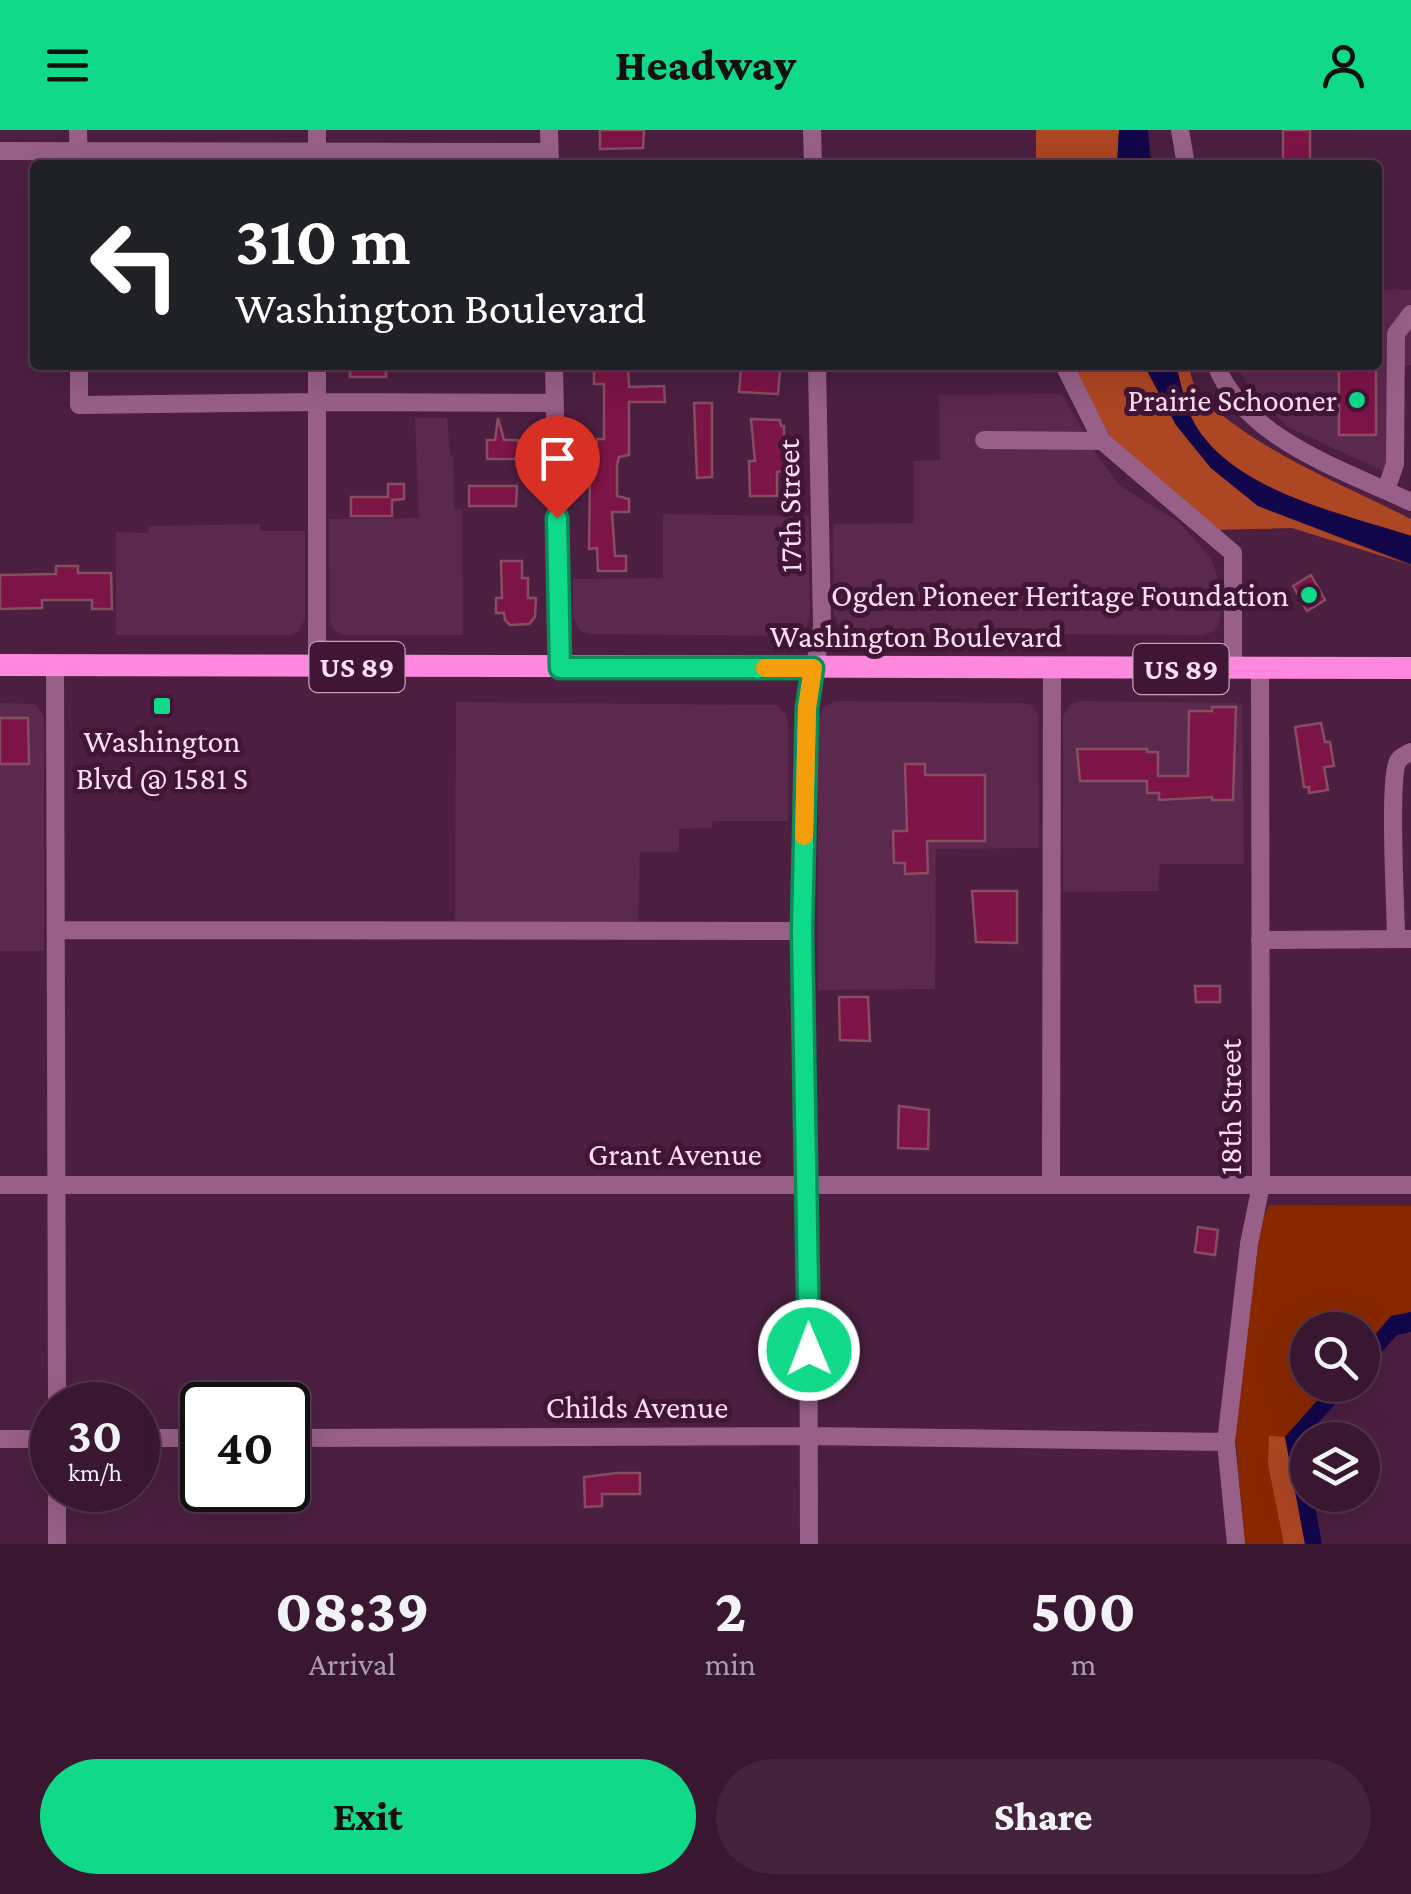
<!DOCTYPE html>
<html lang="en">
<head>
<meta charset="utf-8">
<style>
  :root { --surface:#391731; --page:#44243d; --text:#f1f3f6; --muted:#ab9fab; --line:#53364d; --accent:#10d98a }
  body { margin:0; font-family:"Crimson Pro",serif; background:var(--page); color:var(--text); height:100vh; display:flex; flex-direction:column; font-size:38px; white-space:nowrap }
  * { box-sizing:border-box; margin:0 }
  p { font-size:32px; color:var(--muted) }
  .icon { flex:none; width:55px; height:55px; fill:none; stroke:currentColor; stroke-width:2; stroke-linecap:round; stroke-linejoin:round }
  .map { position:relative; height:1414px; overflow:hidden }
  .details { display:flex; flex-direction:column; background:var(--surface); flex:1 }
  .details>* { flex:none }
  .banner { position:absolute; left:30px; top:30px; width:1352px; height:210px; border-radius:10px; box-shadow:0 10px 40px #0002,0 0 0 2px var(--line); background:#202124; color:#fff; overflow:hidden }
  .tools { position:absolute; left:1290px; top:1182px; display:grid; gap:20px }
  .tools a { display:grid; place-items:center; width:90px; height:90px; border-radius:50%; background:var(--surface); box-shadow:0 10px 40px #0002,0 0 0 2px var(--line); font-size:50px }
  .speed { position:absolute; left:30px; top:1252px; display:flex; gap:20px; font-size:50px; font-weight:700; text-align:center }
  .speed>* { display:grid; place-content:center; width:130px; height:130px; border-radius:50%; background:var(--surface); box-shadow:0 10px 40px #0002,0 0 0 2px var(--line); line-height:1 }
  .speed small { font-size:25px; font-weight:400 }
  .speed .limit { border:5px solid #111; border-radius:15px; background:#fff; color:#111 }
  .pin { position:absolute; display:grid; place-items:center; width:85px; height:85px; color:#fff; margin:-102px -42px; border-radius:50% 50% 50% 0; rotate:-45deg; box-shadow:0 0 10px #0007 }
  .pin .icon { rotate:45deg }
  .me { position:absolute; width:110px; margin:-55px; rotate:359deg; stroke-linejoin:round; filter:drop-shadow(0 0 8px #0008) }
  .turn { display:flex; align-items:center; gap:35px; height:210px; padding:0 40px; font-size:45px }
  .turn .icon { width:130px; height:130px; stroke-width:2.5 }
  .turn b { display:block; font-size:70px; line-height:85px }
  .eta { display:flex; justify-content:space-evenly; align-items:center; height:170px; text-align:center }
  .eta b { font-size:60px; font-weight:800; line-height:70px }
  .button { display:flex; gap:20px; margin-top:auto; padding:20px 40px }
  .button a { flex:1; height:115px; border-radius:60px; background:var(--accent); color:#111; font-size:40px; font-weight:800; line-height:115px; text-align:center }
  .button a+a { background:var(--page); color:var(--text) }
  header { display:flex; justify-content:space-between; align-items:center; height:130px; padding:0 40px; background:var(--accent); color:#111; font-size:45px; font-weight:800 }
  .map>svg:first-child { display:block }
</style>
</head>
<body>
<header><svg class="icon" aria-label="menu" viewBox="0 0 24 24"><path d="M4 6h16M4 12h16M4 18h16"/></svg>Headway<svg class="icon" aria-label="person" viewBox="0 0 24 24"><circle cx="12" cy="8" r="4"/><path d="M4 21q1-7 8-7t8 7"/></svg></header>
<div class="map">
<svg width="1411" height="1414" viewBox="0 0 1411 1414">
  <rect width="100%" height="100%" fill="#4c1f41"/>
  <path fill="#5b284e" d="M1378 160H1411V235L1402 236 1400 349 1288 297 1252 261 1236 235H1378Z
    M1062 264 1095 322 1120 356 1179 392 1211 428 1220 454V491L1214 501 1204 505 853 503 839 494 834 485 833 394 914 393V331L940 330 939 265Z
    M415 288H447L450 325H453L454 379 462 380 463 505H343L333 499 330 491 329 389 419 388Z
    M663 384 809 386 810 487 806 498 790 506 589 504 580 501 573 488V449L663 448Z
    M260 394V401H305V489L298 502 291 505H116V402L148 403 149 396Z
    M835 571 1022 573 1032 575 1038 585 1039 718 936 719 935 859 818 860V591L823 578Z
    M1079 571 1235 573 1242 575 1244 734H1160L1158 761 1063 762V586L1071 574Z
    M456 572 777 575 786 585 788 592V691H713L712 698 679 699V722H640L638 791H455Z
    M0 573 35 574 44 587V821H0Z"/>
  <path fill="#882801" d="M1269 1075 1411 1076V1182L1391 1186 1363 1219 1362 1200H1308V1255H1331L1285 1307 1305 1414H1244L1235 1298 1261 1091Z"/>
  <path fill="#ad4623" d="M1036 0H1119L1117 35H1036Z
    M1072 235H1144L1176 295 1211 338 1258 376 1411 435 1292 398 1215 400 1112 310Z
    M1176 235H1189C1190 247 1196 261 1204 269 1257 321 1346 356 1411 389V406C1339 382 1220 359 1188 280 1183 266 1180 250 1176 235Z
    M1269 1306 1285 1307 1305 1414H1284L1268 1334Z"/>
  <path fill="#12064b" d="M1119 0H1148L1151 35H1117Z
    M1144 235H1176C1180 250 1183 266 1188 280 1219 359 1339 382 1411 406V434L1258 376 1211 338 1176 295Z
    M1411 1182V1202L1397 1205 1363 1243V1219L1391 1186Z
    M1331 1255H1352L1303 1310 1307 1336 1308 1365H1313L1322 1414H1305L1285 1307Z"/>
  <path fill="#7c1445" stroke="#874d61" stroke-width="2.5" d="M600 0H644L643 18 600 19Z
    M1283 0H1310V35H1283Z
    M350 235H386V247H350Z
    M628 235 629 257 664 256 665 272H629V325L619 327 617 335V366L629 369V382H612L615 426H626V441H598L597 418 589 419 590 346H594L597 309H604V254H594V236Z
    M1339 235H1376V305H1339Z
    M755 237 780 239 778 264 739 262 741 240Z
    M694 273H712V347L697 348Z
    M498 288 504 310H518L519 329H487V310H495Z
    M751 289 780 290 781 296H784V341L777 342V366H750L749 331H755Z
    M388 354H404V369L392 370V386H351V367H388Z
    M469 356H517L516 376H469Z
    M501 431H522V448H528V468H536L535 487 529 494 510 495 505 490 504 483H496V468H502Z
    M56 436H78V443H111L112 479H92V470H42V478L0 479V445L56 444Z
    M1311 445 1325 470 1307 481 1293 456Z
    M1212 577H1236L1233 670H1212V667L1159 670V663H1147V651H1080L1077 619H1147V622H1158V646H1188L1189 581H1212Z
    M0 588H28L29 634H0Z
    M1321 593 1325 612H1330L1334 636 1324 637 1328 660 1309 663V657H1304L1295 597Z
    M905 634H925V645H985V711H927L928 743 905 744V733H894L893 701H907Z
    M972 761H1017V813L976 812Z
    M1195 856H1220V872H1196Z
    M839 867H868L870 911 840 910Z
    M899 976 929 980 928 1019 898 1018Z
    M1198 1097 1218 1100 1215 1125 1195 1122Z
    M617 1343H640V1364H602V1376L585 1377 584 1347Z"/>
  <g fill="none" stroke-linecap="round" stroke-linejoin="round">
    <path stroke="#986088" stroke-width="18" d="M78 0 79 35
      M549 0 550 35
      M812 0 813 35
      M1180 0 1186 35
      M0 21 549 22
      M317 35V0
      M79 235V275L317 272 555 273
      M317 235V537
      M554 235 560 538
      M1064 235 1102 311 1233 423V538
      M1216 235C1246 310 1344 340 1411 372
      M984 310 1102 311
      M1386 360 1395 334 1396 204 1411 184
      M55 536 57 1275
      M56 800 802 801
      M1396 809C1396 780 1388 649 1398 631 1401 626 1405 625 1411 622
      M1260 810 1411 809
      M0 1055H1411
      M1051 1055 1052 539
      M138 1308H202
      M288 1308 810 1306 1226 1312
      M0 1309H52
      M57 1414V1360
      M809 1414 808 1033 802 801 807 578 822 497 817 235
      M1236 1414 1226 1312 1249 1114 1261 1055 1260 538"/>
    <path stroke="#fd88de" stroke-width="22" d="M0 535 1411 538"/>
  </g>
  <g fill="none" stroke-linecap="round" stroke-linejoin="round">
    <defs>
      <path id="route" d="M557 388 560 538H813L807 578 802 801 809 1220"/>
    </defs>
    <use href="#route" stroke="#0a8d5a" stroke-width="25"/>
    <use href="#route" stroke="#10d98a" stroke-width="18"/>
    <path stroke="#f59e0b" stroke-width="18" d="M765 538H813L807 578 804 706"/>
  </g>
  <g fill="#10d98a" stroke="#411536" stroke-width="4">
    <circle cx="1357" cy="270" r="10"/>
    <circle cx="1309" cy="465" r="10"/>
    <rect x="152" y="566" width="20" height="20" rx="5"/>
  </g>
  <g text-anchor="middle" stroke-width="10" stroke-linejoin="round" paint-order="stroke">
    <g fill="#411536" stroke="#c5a2ba" stroke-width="2.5">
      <rect x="309.5" y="512" width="95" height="50" rx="8"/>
      <rect x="1133.5" y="514" width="95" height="50" rx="8"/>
    </g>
    <g font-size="30" font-weight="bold" fill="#fddff3">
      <text x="357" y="547">US 89</text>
      <text x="1181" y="549">US 89</text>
    </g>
    <g font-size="32" fill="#fddff3" stroke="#411536" text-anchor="end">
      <text x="1337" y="281">Prairie Schooner</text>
      <text x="1289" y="476">Ogden Pioneer Heritage Foundation</text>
      <text x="162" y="622" text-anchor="middle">Washington<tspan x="162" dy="37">Blvd @ 1581 S</tspan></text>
    </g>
    <g font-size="32" fill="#fddff3" stroke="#411536">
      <text transform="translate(789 376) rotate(-91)" y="11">17th Street</text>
      <text x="916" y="517">Washington Boulevard</text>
      <text transform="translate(1230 977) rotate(-90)" y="11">18th Street</text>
      <text x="675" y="1035">Grant Avenue</text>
      <text x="637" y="1288">Childs Avenue</text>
    </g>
  </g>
</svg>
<div class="tools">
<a><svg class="icon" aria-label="search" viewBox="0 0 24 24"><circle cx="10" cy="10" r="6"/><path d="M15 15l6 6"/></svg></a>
<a><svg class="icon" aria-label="layers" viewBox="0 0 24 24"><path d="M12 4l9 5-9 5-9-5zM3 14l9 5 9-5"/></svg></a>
</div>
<div class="speed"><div>30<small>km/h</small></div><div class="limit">40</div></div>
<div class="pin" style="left:557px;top:388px;background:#d93025"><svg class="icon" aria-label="arrive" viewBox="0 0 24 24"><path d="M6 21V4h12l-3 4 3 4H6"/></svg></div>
<svg class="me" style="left:809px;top:1220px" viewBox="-20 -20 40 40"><circle r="17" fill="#10d98a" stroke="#fff" stroke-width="3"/><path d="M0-11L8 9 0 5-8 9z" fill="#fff"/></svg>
<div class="banner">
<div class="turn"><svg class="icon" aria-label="left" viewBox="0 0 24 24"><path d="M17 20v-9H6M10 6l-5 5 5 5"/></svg><div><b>310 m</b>Washington Boulevard</div></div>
</div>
</div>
<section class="details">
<div class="eta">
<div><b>08:39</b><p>Arrival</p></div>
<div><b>2</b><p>min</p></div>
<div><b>500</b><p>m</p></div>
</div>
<div class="button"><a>Exit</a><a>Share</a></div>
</section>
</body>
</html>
